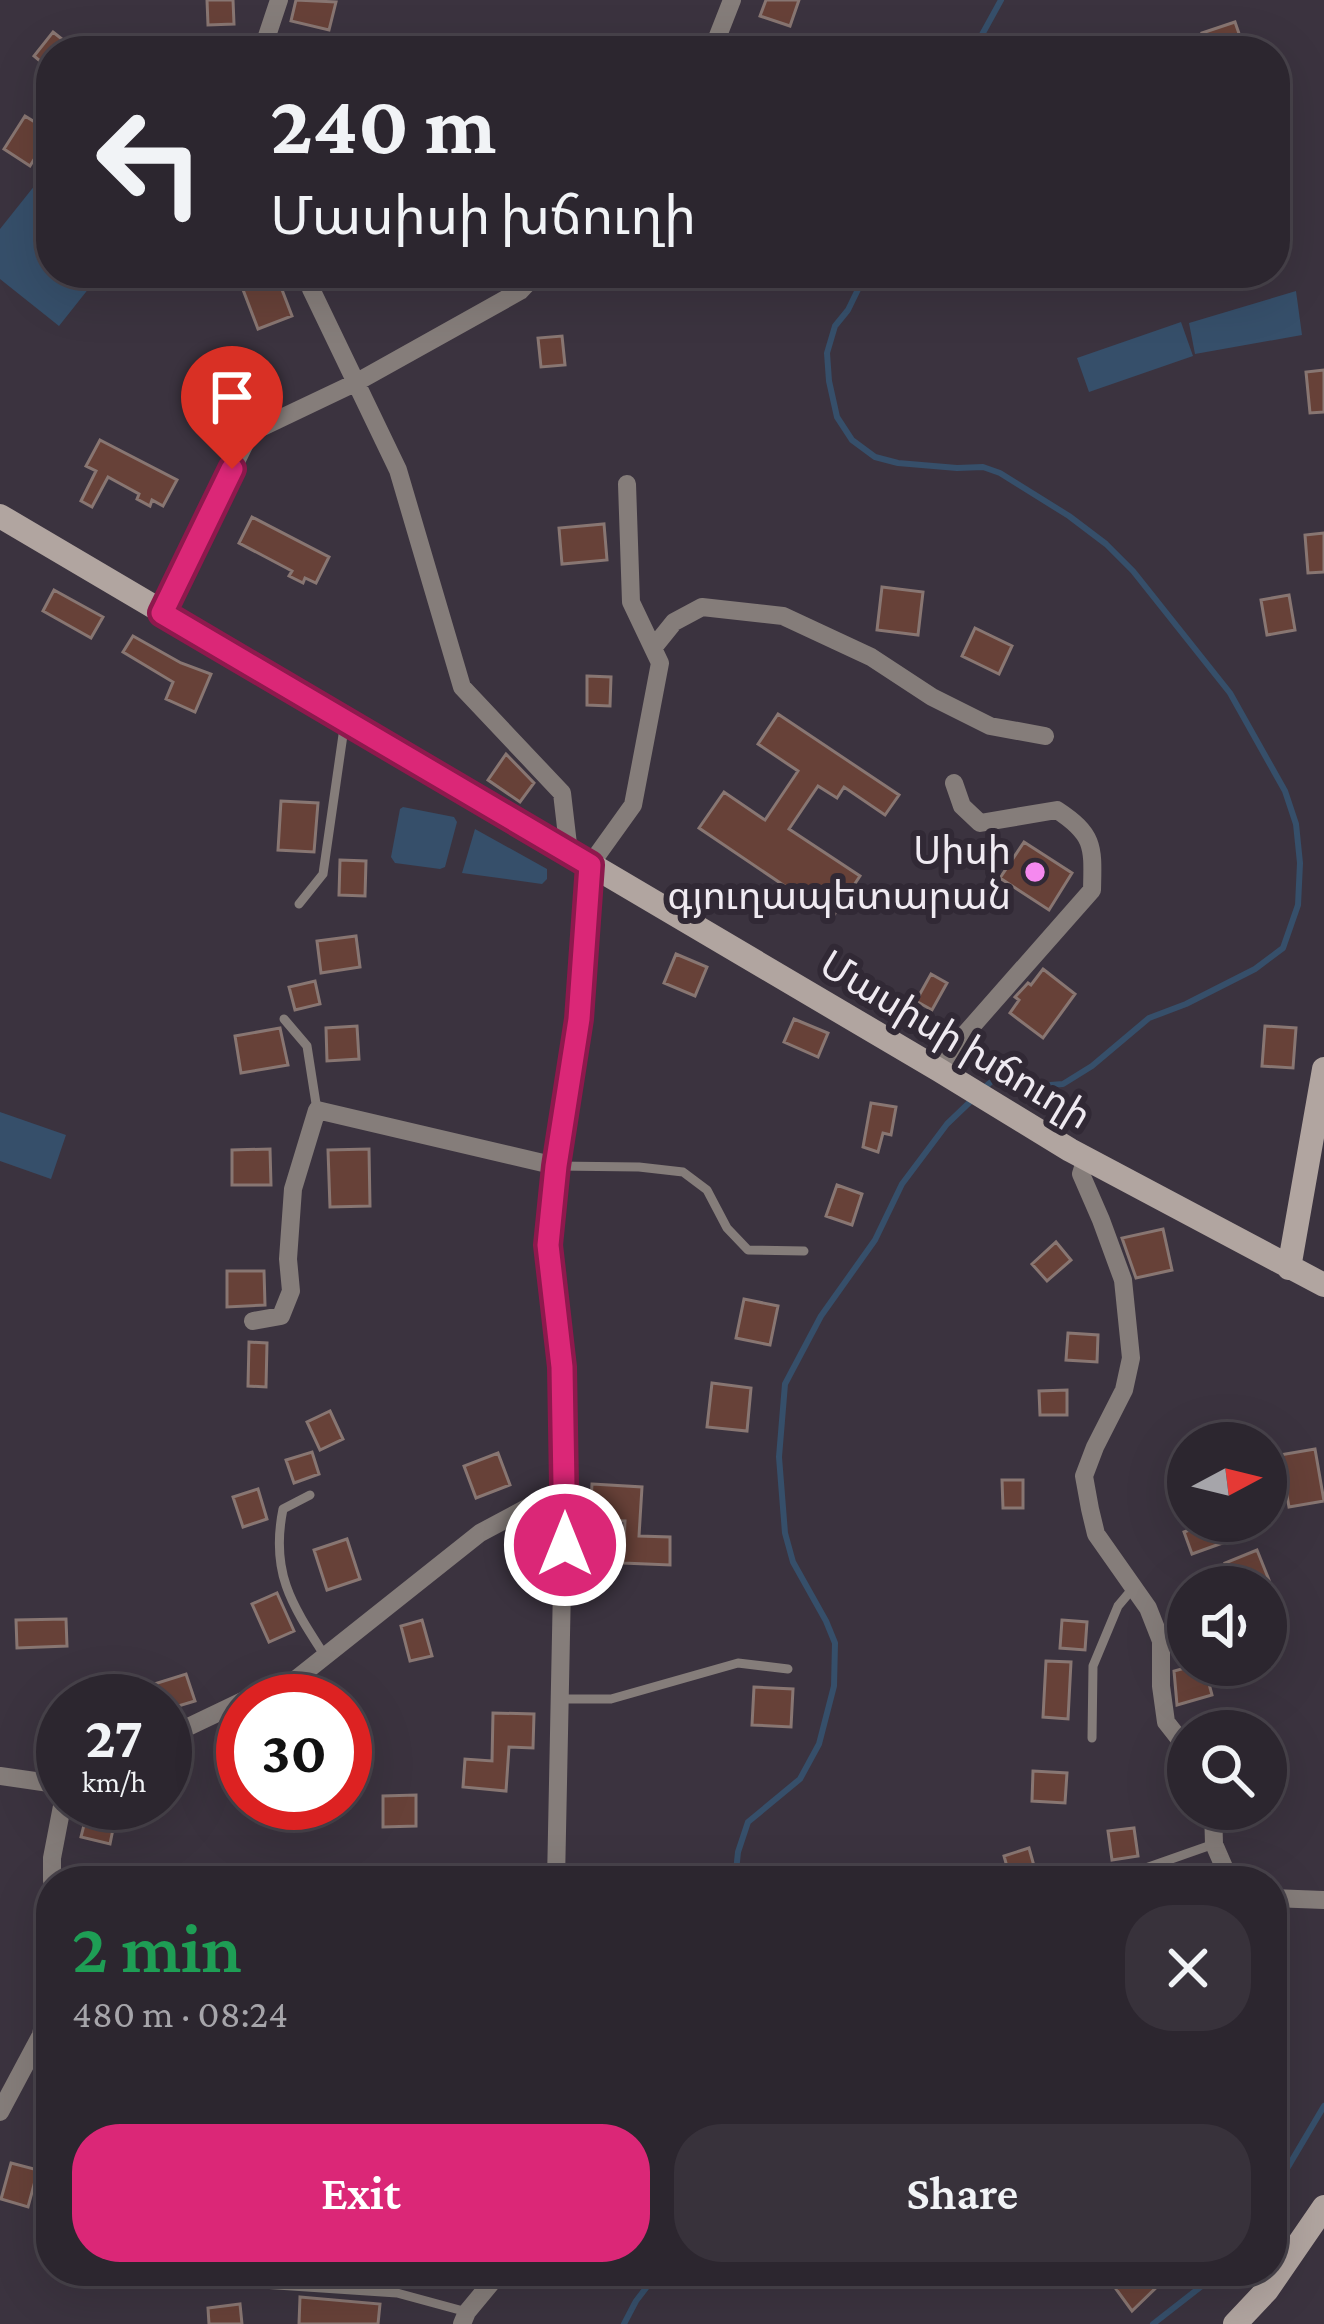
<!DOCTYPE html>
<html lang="en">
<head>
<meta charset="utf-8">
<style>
  :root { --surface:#2c262f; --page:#38323b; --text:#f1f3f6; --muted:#a6a5aa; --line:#48434b; --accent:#db2777 }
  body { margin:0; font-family:"Crimson Pro","Noto Sans Armenian",serif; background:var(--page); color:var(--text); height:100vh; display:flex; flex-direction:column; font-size:45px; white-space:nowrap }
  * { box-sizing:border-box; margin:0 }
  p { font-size:39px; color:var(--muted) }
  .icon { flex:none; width:66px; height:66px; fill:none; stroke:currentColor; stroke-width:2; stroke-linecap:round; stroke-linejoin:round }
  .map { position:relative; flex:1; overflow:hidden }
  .panel { position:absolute; left:36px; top:1866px; width:1251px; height:420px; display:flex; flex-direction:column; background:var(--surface); border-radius:48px; box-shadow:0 12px 48px #0002,0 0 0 3px var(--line) }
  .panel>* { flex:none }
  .hud { position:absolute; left:36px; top:36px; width:1254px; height:252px; border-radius:48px; box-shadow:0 12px 48px #0002,0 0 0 3px var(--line); background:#2c262f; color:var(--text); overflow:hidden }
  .needle { width:78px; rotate:83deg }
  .controls { position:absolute; left:1167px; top:1422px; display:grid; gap:24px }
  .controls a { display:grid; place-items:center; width:120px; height:120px; border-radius:50%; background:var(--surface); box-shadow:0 12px 48px #0002,0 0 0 3px var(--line); font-size:60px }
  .speed { position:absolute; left:36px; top:1674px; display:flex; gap:24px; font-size:60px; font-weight:700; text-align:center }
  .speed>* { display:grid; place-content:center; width:156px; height:156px; border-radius:50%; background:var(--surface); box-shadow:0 12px 48px #0002,0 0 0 3px var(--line); line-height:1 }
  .speed small { font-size:30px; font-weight:400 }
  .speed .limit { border:18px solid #d22; background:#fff; color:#111 }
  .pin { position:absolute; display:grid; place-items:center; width:102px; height:102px; color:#fff; margin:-123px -51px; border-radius:50% 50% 50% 0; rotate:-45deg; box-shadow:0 0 12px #0007 }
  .pin .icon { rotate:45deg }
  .me { position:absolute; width:132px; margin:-66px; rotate:0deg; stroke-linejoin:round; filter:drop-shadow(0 0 9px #0008) }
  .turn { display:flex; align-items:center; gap:42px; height:252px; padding:0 36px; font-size:54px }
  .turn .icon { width:156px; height:156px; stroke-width:2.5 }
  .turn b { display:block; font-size:84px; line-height:102px }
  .round { display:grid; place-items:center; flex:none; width:126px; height:126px; border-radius:48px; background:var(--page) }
  .head { display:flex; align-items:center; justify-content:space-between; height:204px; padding:0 36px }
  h1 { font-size:72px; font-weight:600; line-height:90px; color:#1e9e55 }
  .primary-button { display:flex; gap:24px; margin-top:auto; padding:24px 36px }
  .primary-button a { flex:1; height:138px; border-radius:48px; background:var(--accent); color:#fff; font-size:48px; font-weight:600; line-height:138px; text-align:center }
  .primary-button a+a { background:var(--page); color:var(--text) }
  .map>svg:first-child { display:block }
</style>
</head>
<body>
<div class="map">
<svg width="1324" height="2324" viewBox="0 0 1324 2324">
  <rect width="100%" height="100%" fill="#3b333f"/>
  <path fill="#364f6a" d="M51 165V273H101L59 326 0 279V229Z
    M1296 291 1302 335 1195 354 1189 323Z
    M1181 322 1193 356 1089 392 1077 358Z
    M403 807 454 817 457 822 445 867 440 869 395 863 391 857 400 809Z
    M475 829 547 869V879L542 884 462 873Z
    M0 1112 66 1135 51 1179 0 1161Z"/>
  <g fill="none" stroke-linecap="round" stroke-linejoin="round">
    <path stroke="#364f6a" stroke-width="6" d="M973 51 1001 0
      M866 273 848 310 835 326 827 353 829 381 837 417 852 440 875 457 898 463 957 468 983 467 1000 473 1069 516 1106 544 1133 571 1230 693 1285 791 1296 824 1300 863 1298 905 1283 948 1255 969 1186 1004 1149 1018 1092 1066 1063 1084 1025 1087 995 1078 981 1091
      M735 1881 738 1852 748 1822 800 1779 819 1744 834 1686 835 1643 826 1621 793 1562 785 1533 779 1457 785 1384 821 1316 875 1240 902 1184 947 1124 972 1100
      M1272 2194 1324 2106
      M624 2324 636 2301 659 2271
      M1153 2324 1221 2271"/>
  </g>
  <path fill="#674138" stroke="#887672" stroke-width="3" d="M207 0H233L234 24 208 25Z
    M296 0 336 2 329 30 291 21Z
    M766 0H799L790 26 760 16Z
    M1235 22 1245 51H1208L1202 33Z
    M53 32 77 51H51V70L34 56Z
    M25 116 51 132 30 166 4 149Z
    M276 274 292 316 258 329 242 287Z
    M562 336 565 365 541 367 538 338Z
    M1324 370V412L1310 413 1306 372Z
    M100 440 177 480 163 506 152 500 150 506 137 499 139 494 108 477 92 507 81 501 96 471 86 466Z
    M252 517 329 557 316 583 305 578 303 583 289 576 292 571 239 543Z
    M604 524 607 560 562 564 559 528Z
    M1324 533V572L1308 573 1305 535Z
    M882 587 923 592 918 635 877 630Z
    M54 590 103 617 91 638 43 611Z
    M1289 595 1295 630 1267 635 1261 600Z
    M975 628 1012 646 999 674 962 656Z
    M133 636 181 663 211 674 195 712 166 699 173 682 123 652Z
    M587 676 611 677 610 706 587 705Z
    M778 714 899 795 885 815 844 787 837 798 818 786 789 829 860 876 832 918 699 828 724 792 765 820 798 771 758 744Z
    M506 754 534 783 520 802 488 780Z
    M281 801 318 803 314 852 278 850Z
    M1024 842 1072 873 1049 910 1000 878Z
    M340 860 366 861 365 896 339 895Z
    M356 936 360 967 321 973 317 941Z
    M676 954 707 967 695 996 664 983Z
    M1043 969 1075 994 1043 1038 1010 1013 1019 1000 1015 997 1028 983 1031 985Z
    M931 974 947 983 932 1010 916 1001Z
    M315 981 320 1004 295 1010 289 987Z
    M794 1019 828 1033 818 1057 784 1042Z
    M357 1026 359 1059 327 1061 326 1028Z
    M1265 1026 1296 1028 1293 1068 1262 1066Z
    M280 1028 288 1065 241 1073 235 1036Z
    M871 1103 896 1107 891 1135 883 1133 878 1152 863 1147Z
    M270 1149 271 1185H232V1150Z
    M369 1149 370 1206 330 1207 328 1150Z
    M837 1185 862 1194 852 1225 826 1216Z
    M1163 1229 1172 1270 1136 1278 1122 1238Z
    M1056 1242 1071 1260 1047 1281 1032 1264Z
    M227 1271H264L265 1305 227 1307Z
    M744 1299 778 1306 770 1345 736 1338Z
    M1068 1333 1098 1335 1097 1362 1066 1360Z
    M249 1342 267 1343 266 1387 248 1386Z
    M712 1383 751 1388 747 1431 707 1427Z
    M1067 1390V1415H1040L1039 1391Z
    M330 1411 343 1439 320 1450 307 1422Z
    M1315 1449 1324 1501 1289 1507 1280 1455Z
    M312 1452 319 1474 294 1483 286 1460Z
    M498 1453 510 1485 476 1498 464 1466Z
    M1002 1480H1023V1508H1003Z
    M592 1484 642 1487 639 1536 670 1537V1565L623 1563 625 1521 590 1520Z
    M258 1489 267 1519 243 1527 233 1497Z
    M1214 1521H1221L1228 1541 1192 1554 1184 1532Z
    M347 1539 360 1579 327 1590 314 1550Z
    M1257 1550 1269 1580 1252 1587H1235L1225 1563Z
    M277 1593 294 1631 269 1642 252 1604Z
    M66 1619 67 1646 17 1648 16 1620Z
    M422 1620 432 1656 410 1661 401 1626Z
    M1062 1620 1087 1622 1085 1650 1060 1648Z
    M1046 1661 1071 1662 1068 1719 1043 1717Z
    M1196 1665H1204L1212 1695 1177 1705 1174 1671Z
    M186 1674 195 1701 165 1710V1701H155L151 1685Z
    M754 1687 793 1689 791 1727 752 1725Z
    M493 1713 534 1714 533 1748 509 1747 506 1791 463 1787 465 1759 492 1761Z
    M1033 1771 1067 1773 1065 1803 1032 1801Z
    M416 1795V1826L383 1827V1796Z
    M120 1803H149L150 1820 121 1822Z
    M86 1817 114 1824 110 1844 81 1837Z
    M1134 1828 1138 1856 1112 1860 1108 1831Z
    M1029 1848 1036 1873 1011 1881 1004 1856Z
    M11 2163 38 2170 28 2207 1 2199Z
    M1137 2271H1155L1163 2281 1132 2311 1116 2289Z
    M300 2297 380 2304 378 2324H299Z
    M240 2304 242 2324H209L208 2308Z"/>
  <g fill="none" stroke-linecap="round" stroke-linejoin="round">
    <path stroke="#857d7a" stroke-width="9" d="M299 904 323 874 345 721
      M284 1019 307 1046 317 1110
      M556 1166 639 1167 683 1172 707 1190 727 1228 748 1250 804 1251
      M310 1495 283 1509C270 1573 292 1605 325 1656
      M561 1699H611L738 1663 788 1669
      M1092 1738 1093 1666 1118 1606 1134 1587
      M1089 1881 1140 1870 1214 1844
      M232 2282 397 2293 467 2312"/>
    <path stroke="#857d7a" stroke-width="18" d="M266 51V39L279 0
      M712 51 732 0
      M306 273 311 289 398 470 462 687 562 793 569 853
      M162 613 250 433 357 382 520 291 537 273
      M653 648 674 622 702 607 783 616 871 657 932 697 990 726 1045 736
      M939 1070 966 1033 1092 890C1093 847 1095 835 1057 810L980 823 962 806 954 783
      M1086 1158 1081 1174 1101 1220 1123 1280 1131 1358 1124 1390 1095 1447 1084 1476 1090 1509 1096 1534 1148 1608 1161 1641V1686L1166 1722 1188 1750
      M253 1321 281 1316 291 1291 288 1259 293 1189 317 1110 556 1166
      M165 1738 257 1694 295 1680 480 1533 564 1488
      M0 1776 63 1785
      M1213 1809 1214 1844 1230 1881
      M52 1881V1858L63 1801
      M468 1881 492 1876 556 1877
      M556 1881 564 1488 562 1367 548 1245 556 1166 579 1019 590 865 633 805 660 663 631 602 627 484
      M1272 1898 1324 1900
      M0 2112 41 2035 51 1982
      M462 2324 467 2312 501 2271"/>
    <path stroke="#b1a5a0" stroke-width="24" d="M0 516 939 1070 1070 1150 1324 1285
      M1289 1268 1324 1069
      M1235 2324 1267 2290 1324 2207"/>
  </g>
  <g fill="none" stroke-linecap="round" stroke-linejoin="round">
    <defs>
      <path id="route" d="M232 469 162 613 590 865 579 1019 556 1166 548 1245 562 1367 565 1545"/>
    </defs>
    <use href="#route" stroke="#8e194d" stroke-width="30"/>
    <use href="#route" stroke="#db2777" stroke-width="21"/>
  </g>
  <circle fill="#f589ef" stroke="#312935" stroke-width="4.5" cx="1035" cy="872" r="12"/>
  <g text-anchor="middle" stroke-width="12" stroke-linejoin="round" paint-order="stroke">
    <g font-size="39" fill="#efeaf1" stroke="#312935" text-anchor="end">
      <text x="1011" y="864">Սիսի<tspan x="1011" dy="45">գյուղապետարան</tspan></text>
    </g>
    <g font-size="39" fill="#efeaf1" stroke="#312935">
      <text transform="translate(956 1039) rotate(31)" y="14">Մասիսի խճուղի</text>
    </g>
  </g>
</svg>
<div class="controls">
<a><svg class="needle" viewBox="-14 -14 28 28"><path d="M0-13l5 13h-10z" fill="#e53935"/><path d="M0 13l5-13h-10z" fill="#a6a5aa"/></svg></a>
<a><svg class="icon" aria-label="sound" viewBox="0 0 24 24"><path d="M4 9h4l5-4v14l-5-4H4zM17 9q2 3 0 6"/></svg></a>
<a><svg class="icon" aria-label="search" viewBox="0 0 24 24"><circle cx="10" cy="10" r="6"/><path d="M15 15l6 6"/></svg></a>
</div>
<div class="speed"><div>27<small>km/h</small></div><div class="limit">30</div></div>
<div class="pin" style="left:232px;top:469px;background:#d93025"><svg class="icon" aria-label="arrive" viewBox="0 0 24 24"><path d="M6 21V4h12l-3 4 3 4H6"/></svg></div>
<svg class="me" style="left:565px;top:1545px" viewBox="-20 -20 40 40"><circle r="17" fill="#db2777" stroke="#fff" stroke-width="3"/><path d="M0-11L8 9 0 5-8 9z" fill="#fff"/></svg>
<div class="hud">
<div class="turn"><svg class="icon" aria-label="left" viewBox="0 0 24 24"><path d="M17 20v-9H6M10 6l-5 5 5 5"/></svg><div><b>240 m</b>Մասիսի խճուղի</div></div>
</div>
<section class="panel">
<div class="head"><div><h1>2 min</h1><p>480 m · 08:24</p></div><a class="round"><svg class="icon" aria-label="close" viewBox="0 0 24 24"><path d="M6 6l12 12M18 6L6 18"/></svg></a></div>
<div class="primary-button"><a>Exit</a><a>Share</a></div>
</section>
</div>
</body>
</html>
